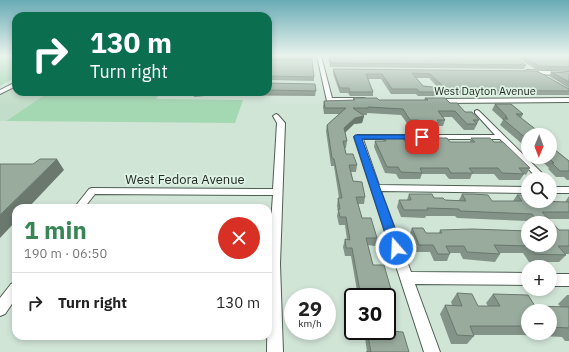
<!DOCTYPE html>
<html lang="en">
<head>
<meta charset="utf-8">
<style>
  :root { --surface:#fff; --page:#f6f6f6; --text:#222; --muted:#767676; --line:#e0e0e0; --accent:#388656 }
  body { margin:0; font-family:"IBM Plex Sans",sans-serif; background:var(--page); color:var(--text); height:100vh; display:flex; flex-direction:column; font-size:15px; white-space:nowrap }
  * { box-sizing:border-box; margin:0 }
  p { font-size:13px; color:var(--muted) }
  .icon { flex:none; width:22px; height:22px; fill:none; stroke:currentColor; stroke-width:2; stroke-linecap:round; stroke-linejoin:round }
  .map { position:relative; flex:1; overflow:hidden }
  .details { position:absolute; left:12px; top:204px; width:260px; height:136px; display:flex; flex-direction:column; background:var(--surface); border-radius:12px; box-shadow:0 2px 6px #0003 }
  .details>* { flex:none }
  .guide { position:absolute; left:12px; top:12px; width:260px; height:84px; border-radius:12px; box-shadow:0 2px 6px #0003; background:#0b6e4f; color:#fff; overflow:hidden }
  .needle { width:26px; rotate:181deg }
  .controls { position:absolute; left:521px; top:128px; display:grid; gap:8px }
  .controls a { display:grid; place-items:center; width:36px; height:36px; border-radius:50%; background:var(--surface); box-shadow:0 2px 6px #0003; font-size:20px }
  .speed { position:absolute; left:284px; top:288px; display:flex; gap:8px; font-size:20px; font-weight:700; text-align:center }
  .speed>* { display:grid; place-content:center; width:52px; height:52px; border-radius:50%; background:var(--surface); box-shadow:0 2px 6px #0003; line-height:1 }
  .speed small { font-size:10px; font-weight:400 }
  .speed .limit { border:2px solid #111; border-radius:6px; background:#fff; color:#111 }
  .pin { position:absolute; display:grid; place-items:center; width:34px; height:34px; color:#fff; margin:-17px; border-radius:8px; box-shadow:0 2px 6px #0006 }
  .me { position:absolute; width:44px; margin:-22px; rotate:341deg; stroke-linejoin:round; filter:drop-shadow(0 0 3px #0008) }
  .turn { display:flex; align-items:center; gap:14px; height:84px; padding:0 12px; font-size:18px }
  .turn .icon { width:52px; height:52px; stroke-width:2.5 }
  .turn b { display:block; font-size:28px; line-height:34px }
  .round { display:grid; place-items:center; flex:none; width:42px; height:42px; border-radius:21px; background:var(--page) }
  .summary { display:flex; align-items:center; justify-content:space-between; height:68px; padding:0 12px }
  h1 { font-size:24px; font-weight:700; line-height:30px; color:var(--accent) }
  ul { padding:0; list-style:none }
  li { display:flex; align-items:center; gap:12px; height:60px; padding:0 12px; border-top:1px solid var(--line) }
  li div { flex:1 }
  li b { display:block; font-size:15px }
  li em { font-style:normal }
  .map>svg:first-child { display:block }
</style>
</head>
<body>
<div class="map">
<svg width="569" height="352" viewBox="0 0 569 352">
  <rect width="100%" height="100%" fill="#d1e5d7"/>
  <path fill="#c2ddc9" d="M15 86 16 92H49L6 121H0V94Z"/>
  <path fill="#a4d8b3" d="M0 56H16V77L0 86Z
    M49 92H161L156 99 243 100 235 123 6 121Z"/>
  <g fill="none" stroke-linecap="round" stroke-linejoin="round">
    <defs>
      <path id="minor" d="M317 56H321L332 98H364L366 99V101H327Z
        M527 70 569 72V76L525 73 524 72Z
        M16 82V86L0 94V90Z
        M569 98V102L437 103 434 101 437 99Z
        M477 110 479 111 548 179H538L500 139H363L379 185 528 187V193L381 191 411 272 528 273V285L415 284 440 352H424L354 137 358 135H495L475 113V111Z
        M276 114 278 115 285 123 280 264 283 352H267L268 262 273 195 95 194 84 208H74L89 189 92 188 273 189 277 123 273 116Z
        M550 187H569V193H550Z
        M550 274H569V286H550Z
        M16 282V298L5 314 0 316V298L11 284Z"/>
    </defs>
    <use href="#minor" stroke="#4e5f52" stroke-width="2"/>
    <use href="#minor" fill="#fff" fill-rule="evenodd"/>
  </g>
  <path fill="#839387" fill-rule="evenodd" d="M268 56H313V58L312 60H268Z
    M328 56H511L526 65 524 69 330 67Z
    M514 56H569V71L537 70Z
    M268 60 314 77V81L268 80Z
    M333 69 537 71 569 89V95H445L429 78H415L423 86 438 92 437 96H418L416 94H391L381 79H368L373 92V96H350L348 93H340L333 74Z
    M551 72 569 73V88L549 76Z
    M268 83 316 91 315 96 216 95 194 97 193 92H268Z
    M353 98 379 100H424L425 98 450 103 479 120 474 130H464L452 117H443L445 120 443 126H438L437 129H420L418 126H409L401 115 367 113V115H361L364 116 362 123 354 124 345 133 347 141 346 148H345L346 154 357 165 356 172H351L353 181 365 197 364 204H358L362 218 377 238 375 246 368 245 373 265 392 293 389 300H387V297H358L351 256H345L343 247 345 239 347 240 345 225H339L337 216 338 211 337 206 338 198H339L334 166H331L326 131 327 125 339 114H324L323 107 324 101 353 100Z
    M495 104 523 114 521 118 528 135V149L500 125 503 120 492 110Z
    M384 138 405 142H426L428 138 450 142H470L471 138 494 142 530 168 526 175 524 174 520 180H499L494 174H472L470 179H449L445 174H422L420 179H399L396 174 385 173 374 147 375 141H383Z
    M550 141 553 143 551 146 569 161V180H567L564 177H556L548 169 549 168 538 157H550Z
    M409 194 434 198 445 200H459L462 194 492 201H513L517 195 528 201 565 202 569 196V219H549L559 230H569V254H564L566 255 559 262H529L523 253H499L500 254 495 262 463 259 460 253H450L447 261H434L430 252H416L409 236 412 228 426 233H439L440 230 528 245H550V223H528L527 221 457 218 455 216H426L425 218 401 217 397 207 399 200H407Z
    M457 293 478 306H488L486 303 493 294 535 306 561 307 558 304 567 295H569V341H565L562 337 522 335H473L474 336 467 344H451L440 314 445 305H452L451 302ZM528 311H550V333H528Z
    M364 331H389L409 352H367Z"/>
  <path fill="#6a786e" d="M364 116 362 123 354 124 343 134 344 128 355 118Z
    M57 159 64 170 28 208H16V221L0 238V215Z"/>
  <path fill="#98ab9d" stroke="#6a786e" d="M329 56H511L526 65 331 63Z
    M522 56H569V67L539 66Z
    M268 60H312L314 77 268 76Z
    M333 69 537 71 569 89V91L447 90 430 74 412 73 423 86 433 87 438 92H419L417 89H392L382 74H366L373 92H350L349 88H340Z
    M551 72 569 73V82Z
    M268 83 315 84 316 91 268 90Z
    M353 98H377L379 100H428L425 98H445L450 103H457L465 112H472L479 120H473L477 124H467L455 111H438L445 120H437L439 123H422L419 120H410L403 109 368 107V108H353L364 116 355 118 344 128 347 141H343L346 154H353L357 165H349L353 181 362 182 365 197H356L362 218H371L377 238H366L373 265H384L392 293 380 292 381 297H361L352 248H346L345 239 350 240 346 217H340L338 209H340L338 198H342L334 159 332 158 327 125 346 108H325L324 101 355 100Z
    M495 104H511L523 114H516L543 135H528V140L503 119H508L505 117H507Z
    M384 138H403L405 142H430L428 138H447L450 142H475L471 138H490L494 142H503L530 168H519L524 174 502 173 498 168H469L473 173H451L448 168H420L422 173 401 172 398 167H387L375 141H386Z
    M550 146 569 161V171H560L552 163H554L548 157H550Z
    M40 159H57L0 215V164H33Z
    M409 194H432L434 198H443L445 200 466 201 462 194H473L488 195 492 201H522L517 195H528V201L569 202V212H542L559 230H569V246H558L566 255 535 254 529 246 494 245 500 254 467 252 464 246H446L450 254H438L433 245H419L412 228H423L426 233H442L440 230 472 229 528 231V245H550V233H552L550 231V223H543L540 219H536L532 214 460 211 459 209 427 208 428 210H404L399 200H411Z
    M457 293 472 294 478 306H500L493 294 528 295 535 306 569 307V328L550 327V311H528V326H470L474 336 457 335 445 305 462 306Z
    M387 323 389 331 403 332 409 352H366H371L367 331H387Z"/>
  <linearGradient id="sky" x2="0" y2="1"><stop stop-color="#68abb5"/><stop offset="0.53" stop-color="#eaf3ed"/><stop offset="1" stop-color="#eaf3ed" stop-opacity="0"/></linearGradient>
  <rect width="569" height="105" fill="url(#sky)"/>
  <path fill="#1a73e8" stroke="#114b97" d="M355 135H422L426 137 422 139H362L402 248 400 252 396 253 392 252 390 248 354 137Z"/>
  <g text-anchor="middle" stroke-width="3.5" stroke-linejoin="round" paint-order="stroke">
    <g font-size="11" fill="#232a25" stroke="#dff3e4">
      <text x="485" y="95">West Dayton Avenue</text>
    </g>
    <g font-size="13" fill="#232a25" stroke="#dff3e4">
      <text x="185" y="184">West Fedora Avenue</text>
    </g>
  </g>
</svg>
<div class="controls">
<a><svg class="needle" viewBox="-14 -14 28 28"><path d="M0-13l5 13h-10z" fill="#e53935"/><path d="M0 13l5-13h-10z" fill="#767676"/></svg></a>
<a><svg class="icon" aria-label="search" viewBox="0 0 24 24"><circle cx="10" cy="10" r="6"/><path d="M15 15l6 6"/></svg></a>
<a><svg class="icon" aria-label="layers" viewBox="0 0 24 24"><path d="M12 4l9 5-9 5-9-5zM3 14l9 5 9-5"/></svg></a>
<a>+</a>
<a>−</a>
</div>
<div class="speed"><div>29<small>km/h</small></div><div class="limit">30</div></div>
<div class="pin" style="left:422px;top:137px;background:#d93025"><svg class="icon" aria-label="arrive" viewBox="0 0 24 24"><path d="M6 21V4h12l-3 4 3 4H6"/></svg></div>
<svg class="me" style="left:396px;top:248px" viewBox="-20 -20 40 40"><circle r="17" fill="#1a73e8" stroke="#fff" stroke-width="3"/><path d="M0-11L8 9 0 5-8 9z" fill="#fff"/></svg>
<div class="guide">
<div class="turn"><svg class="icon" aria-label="right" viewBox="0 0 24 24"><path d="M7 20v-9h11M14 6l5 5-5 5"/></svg><div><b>130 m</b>Turn right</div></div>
</div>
<section class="details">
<div class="summary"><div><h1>1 min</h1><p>190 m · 06:50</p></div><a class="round" style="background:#d93025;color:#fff"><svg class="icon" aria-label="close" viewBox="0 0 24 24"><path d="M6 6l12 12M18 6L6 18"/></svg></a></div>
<ul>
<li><svg class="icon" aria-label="right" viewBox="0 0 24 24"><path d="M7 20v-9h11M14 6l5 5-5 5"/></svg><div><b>Turn right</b></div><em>130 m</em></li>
</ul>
</section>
</div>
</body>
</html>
